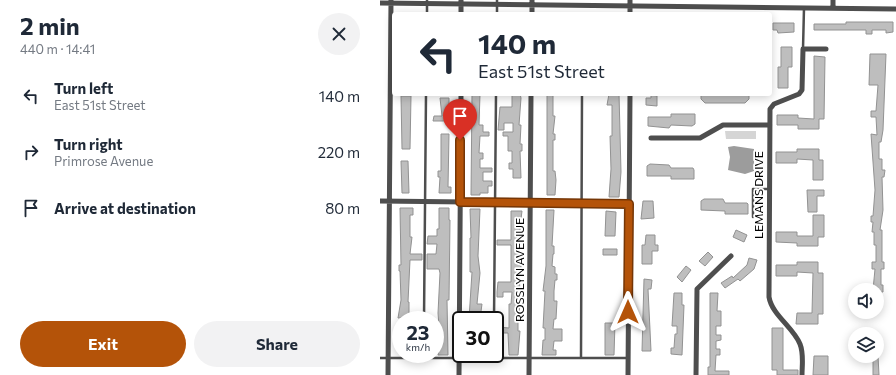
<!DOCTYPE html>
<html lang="en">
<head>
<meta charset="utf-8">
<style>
  :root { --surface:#fff; --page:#f2f2f3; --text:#1f2937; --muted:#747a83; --accent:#b45309 }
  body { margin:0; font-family:Commissioner,sans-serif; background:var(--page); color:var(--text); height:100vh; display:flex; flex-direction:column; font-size:15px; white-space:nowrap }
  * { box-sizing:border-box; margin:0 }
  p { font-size:13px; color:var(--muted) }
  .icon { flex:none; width:22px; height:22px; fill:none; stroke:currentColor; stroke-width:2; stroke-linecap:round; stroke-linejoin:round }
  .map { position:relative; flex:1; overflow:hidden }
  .panel { display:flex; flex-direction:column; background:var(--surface); width:380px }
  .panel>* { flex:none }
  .banner { position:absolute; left:12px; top:12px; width:380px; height:84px; border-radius:4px; box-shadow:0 2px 10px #0003; background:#fff; color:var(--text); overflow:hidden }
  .fabs { position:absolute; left:468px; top:283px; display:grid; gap:8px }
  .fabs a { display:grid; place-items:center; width:36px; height:36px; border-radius:50%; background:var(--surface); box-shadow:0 2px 10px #0003; font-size:20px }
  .speed { position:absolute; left:12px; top:311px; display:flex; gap:8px; font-size:20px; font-weight:700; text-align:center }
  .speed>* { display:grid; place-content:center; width:52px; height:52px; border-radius:50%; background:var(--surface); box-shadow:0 2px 10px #0003; line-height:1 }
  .speed small { font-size:10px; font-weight:400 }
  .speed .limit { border:2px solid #111; border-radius:6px; background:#fff; color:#111 }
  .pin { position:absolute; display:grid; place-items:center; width:34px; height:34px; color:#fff; margin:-41px -17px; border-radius:50% 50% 50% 0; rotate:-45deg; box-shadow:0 0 4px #0007 }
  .pin .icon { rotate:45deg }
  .me { position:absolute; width:44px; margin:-22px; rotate:0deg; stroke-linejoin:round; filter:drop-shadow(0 0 3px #0008) }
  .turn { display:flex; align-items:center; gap:14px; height:84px; padding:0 20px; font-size:18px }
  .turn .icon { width:52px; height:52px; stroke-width:2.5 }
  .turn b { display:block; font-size:28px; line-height:34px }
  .round { display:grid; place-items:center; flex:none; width:42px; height:42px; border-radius:21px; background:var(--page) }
  .overview { display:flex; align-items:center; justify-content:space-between; height:68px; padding:0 20px }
  h1 { font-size:24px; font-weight:700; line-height:30px }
  .primary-button { display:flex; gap:8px; margin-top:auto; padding:8px 20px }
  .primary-button a { flex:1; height:46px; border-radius:24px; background:var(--accent); color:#fff; font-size:16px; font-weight:700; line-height:46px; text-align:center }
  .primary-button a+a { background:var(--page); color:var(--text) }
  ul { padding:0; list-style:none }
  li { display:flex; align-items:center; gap:12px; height:56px; padding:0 20px }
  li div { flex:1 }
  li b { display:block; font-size:15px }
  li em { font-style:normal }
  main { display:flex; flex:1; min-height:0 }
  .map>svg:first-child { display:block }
</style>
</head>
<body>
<main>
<section class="panel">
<div class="overview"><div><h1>2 min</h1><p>440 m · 14:41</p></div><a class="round"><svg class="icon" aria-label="close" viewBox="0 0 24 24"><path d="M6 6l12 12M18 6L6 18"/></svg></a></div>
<ul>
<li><svg class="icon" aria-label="left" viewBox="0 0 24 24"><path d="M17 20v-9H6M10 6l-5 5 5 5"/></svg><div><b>Turn left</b><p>East 51st Street</p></div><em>140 m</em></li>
<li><svg class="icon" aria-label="right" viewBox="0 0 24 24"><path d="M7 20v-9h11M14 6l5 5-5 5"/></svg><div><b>Turn right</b><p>Primrose Avenue</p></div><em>220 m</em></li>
<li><svg class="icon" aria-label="arrive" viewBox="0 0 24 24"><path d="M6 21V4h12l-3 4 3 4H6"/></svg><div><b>Arrive at destination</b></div><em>80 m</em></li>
</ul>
<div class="primary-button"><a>Exit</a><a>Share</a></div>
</section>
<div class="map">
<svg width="516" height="375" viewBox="0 0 516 375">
  <rect width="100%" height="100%" fill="#fff"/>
  <path fill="#d5d5d5" d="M345 131H376V139H346Z"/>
  <path fill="#9c9c9c" d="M354 146 374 149V171L365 174 348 170 350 157 348 147Z"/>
  <path fill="#bebebe" stroke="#929292" d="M466 22H513V32L506 33V30H492V34H486V30H434V24H466Z
    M393 23H414V32L398 33 397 30H393Z
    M401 47H412V67H408V88H398V67H401Z
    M490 54H506L503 130 501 142H499V159H502V170H505L504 177H502L503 210 500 230H502V262H504V269H501V285H503V292H497V290H493L495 269H492V262H496V245H494V232H492L493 222H491V216H493L495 190 491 134 497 135 496 117H491V111H496L498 85H489Z
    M434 56 445 57 444 119H439V129H418V125H397V115H418V118L434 119Z
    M92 94H100L99 125H103V132H109V136H100L99 153H103V159H100V168H112V172H103V181H112V186H108V193H100V195H91Z
    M132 94H140L141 98 139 125H141L140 144H142V151H140L141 178H133V169H129V163H132V151H128V136H123V132H133V123H124V130H118L120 107H132Z
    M167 94H173V116H175L173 134H175V140H173V171H175L176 180 175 195H167Z
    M229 94H239L241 172 239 197H229L231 169 230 136H232V105H227Z
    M321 94H369V99L365 103H325L321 99Z
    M271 95 277 96V106L266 105V98H271Z
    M21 96H31L30 149H22Z
    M60 98H69V121H53L54 116H62Z
    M291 114H315V124L312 126 291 125 289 128 268 126V117H291Z
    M61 134H69L68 187H71V193H59L60 177H58V171H61Z
    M417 149H439V160H443V180H433V160L417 159V163H396V152H417Z
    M21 161H28L29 193H22Z
    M270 164 289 165 291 168H313L314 170V179H291V176H267V166Z
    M427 190H444V196H437V212H428Z
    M324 199H343L345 203H367L368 204V214H345V211L321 210V201Z
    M263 201H273L274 218 261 219Z
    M20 208H33V215H30V237H32L30 254H42V260H30L28 302H29V318H18L21 300 20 271H19V265H21Z
    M59 208H69V220H70L69 300H67L68 355H58L60 339 58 313 60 273 59 269H47V254H56L57 244H47L48 236H57V229H59Z
    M90 209H100L98 256 100 273 97 304H102L100 319H89L92 272H90V238H91Z
    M166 210H174L172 246H174V254H173L172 266 175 267V274H177V280H175L174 291V301H177L176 319H174L173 329H182V341H174L173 350H176V355H162L163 340H165V328H163L165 291H163L166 266Z
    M131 211H142L140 227V266H141V273H139L140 292H139L138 304H140L138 320V331H140L138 355H129L128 333H118V327L129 328V304H131L132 292H123V297H117V292L118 282H131V245H117V240H131Z
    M226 211 236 212 235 236H225Z
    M433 215H444V237H438V246H417V243L396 242V232H417V236H433Z
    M356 230 367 235 364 242 353 237Z
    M266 235H275V245H278V251H272V264H262V245H265Z
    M223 249H237V255H223Z
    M328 252 333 257 325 266 319 261Z
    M369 258 377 260 374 269 360 281 358 279 345 288 341 283 352 276 353 278 367 265Z
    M417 262H438V273H443V314H438V324H416L417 313H432L433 273 417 272V276H396V265H417Z
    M306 266 311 270 302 282 297 277Z
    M264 279 272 280 271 289H268L271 351H262Z
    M294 293H302V305H304L302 355 291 354V348H294L295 334H297V326H292Z
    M330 293H338L337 311H341V326H336V335H341V340L336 341V349H340V355H336L335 371H349V375H328V367H330Z
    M225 323H235L234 355H225Z
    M392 328H403V370H418V375H397V370H392Z
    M434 356H448V375H433Z
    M490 356H498L499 375H493V360H490Z"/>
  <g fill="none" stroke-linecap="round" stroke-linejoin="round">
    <path stroke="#4e4e4e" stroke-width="2.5" d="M47 14V0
      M117 14V0
      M423 49 424 8
      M373 217V189H389
      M44 320 46 94
      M114 320 116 94
      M201 357 202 94
      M0 358H247
      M44 358V354
      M114 358V354"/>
    <path stroke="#4e4e4e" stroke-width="5" d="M0 3 516 9
      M453 8V0
      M81 14V0
      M152 14V0
      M250 14V0
      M271 138H320L343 125H390
      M0 201 249 204
      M8 375 11 1
      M79 375 81 94
      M149 375 151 94
      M248 375 250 94
      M316 375 317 289 351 256
      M422 375C422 365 424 354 420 344 413 327 392 315 389 297L390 109 394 104 419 94 422 90 423 49H446"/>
  </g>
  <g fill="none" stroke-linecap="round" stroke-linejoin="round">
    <defs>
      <path id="route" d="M80 140V202L249 204 248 312"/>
    </defs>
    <use href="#route" stroke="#753606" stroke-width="10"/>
    <use href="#route" stroke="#b45309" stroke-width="7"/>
  </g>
  <g text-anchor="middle" stroke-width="3.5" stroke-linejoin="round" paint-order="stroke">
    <g font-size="12" fill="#000" stroke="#fff">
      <text transform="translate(379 195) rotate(-90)" y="4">LEMANS DRIVE</text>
      <text transform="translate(140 270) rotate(-90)" y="4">ROSSLYN AVENUE</text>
    </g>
  </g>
</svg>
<div class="fabs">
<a><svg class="icon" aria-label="sound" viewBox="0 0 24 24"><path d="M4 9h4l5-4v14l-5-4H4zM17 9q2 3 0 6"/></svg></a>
<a><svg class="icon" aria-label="layers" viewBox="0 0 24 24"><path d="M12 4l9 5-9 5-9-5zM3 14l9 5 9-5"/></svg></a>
</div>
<div class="speed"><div>23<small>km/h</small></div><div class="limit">30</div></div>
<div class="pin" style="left:80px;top:140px;background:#d93025"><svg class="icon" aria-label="arrive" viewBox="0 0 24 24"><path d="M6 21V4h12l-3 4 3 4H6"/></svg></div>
<svg class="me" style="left:248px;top:312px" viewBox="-20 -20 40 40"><path d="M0-17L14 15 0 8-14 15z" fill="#b45309" stroke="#fff" stroke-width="4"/></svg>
<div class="banner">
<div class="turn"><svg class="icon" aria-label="left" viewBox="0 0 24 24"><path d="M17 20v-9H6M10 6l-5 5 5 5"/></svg><div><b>140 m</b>East 51st Street</div></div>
</div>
</div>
</main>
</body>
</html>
